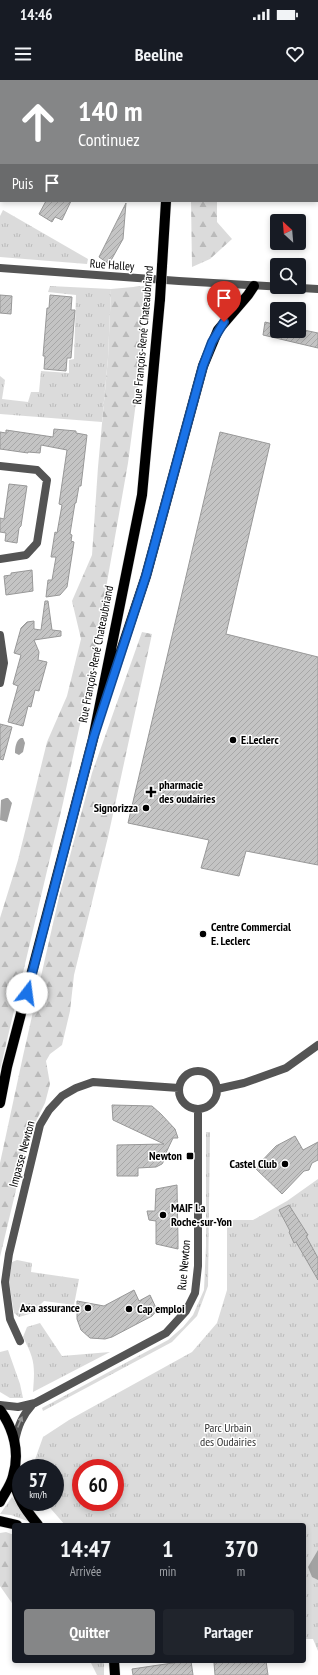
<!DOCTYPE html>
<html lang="fr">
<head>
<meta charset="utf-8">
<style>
  :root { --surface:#171b24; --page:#20242c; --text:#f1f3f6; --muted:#9ea1a6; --accent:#858687 }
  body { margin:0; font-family:"PT Sans Narrow",sans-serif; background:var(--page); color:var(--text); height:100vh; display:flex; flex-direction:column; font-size:15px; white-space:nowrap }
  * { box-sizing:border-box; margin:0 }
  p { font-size:13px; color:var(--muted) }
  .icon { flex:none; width:22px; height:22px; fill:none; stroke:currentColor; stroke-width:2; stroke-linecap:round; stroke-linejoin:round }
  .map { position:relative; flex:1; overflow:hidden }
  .side { position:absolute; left:12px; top:1443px; width:294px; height:140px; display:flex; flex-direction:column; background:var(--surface); border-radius:4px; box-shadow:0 2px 6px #0003 }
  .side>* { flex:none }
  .banner { position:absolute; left:0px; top:0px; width:318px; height:122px; box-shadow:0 2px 6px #0003; background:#858687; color:#fff; overflow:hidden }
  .needle { width:26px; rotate:334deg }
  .tools { position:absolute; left:270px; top:134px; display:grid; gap:8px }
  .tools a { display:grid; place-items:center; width:36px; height:36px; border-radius:4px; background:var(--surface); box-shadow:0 2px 6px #0003; font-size:20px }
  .speed { position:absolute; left:12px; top:1379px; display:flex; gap:8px; font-size:20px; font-weight:700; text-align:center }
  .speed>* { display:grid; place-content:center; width:52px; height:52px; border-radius:50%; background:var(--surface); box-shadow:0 2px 6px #0003; line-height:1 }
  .speed small { font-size:10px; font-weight:400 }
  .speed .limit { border:6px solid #d22; background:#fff; color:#111 }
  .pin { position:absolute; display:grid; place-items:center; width:34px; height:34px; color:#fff; margin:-41px -17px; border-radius:50% 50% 50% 0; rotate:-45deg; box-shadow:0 0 4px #0007 }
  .pin .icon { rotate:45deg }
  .me { position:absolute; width:44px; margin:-22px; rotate:15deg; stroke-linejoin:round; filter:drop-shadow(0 0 3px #0008) }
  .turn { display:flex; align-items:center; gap:14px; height:84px; padding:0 12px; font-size:18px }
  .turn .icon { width:52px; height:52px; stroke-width:2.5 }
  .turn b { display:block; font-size:28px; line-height:34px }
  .then { display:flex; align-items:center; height:38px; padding:0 12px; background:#0003; gap:8px; font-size:15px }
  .eta { display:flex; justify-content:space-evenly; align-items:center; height:68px; text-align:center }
  .eta b { font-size:24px; font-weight:800; line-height:28px }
  .button { display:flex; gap:8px; margin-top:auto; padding:8px 12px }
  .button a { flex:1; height:46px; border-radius:4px; background:var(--accent); color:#fff; font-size:16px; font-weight:800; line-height:46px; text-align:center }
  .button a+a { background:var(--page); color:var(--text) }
  .status { display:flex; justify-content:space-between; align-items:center; height:28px; padding:0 20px; background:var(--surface); direction:ltr }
  .status svg { height:11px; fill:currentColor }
  header { display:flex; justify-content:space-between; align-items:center; height:52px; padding:0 12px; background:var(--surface); font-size:18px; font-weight:800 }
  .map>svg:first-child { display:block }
</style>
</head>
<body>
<div class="status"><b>14:46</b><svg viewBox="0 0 49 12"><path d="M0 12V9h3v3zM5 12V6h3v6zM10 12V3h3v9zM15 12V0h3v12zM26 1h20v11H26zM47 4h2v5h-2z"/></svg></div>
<header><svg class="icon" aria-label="menu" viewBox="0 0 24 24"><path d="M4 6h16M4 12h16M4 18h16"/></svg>Beeline<svg class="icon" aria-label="heart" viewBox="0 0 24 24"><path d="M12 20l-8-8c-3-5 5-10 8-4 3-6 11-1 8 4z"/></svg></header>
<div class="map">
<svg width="318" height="1595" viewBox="0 0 318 1595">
  <defs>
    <pattern id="grass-tufts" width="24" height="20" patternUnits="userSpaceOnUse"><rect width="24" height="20" fill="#dbdbdb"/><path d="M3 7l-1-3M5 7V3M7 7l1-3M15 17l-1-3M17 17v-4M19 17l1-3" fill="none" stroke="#bababa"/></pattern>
    <pattern id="forest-firs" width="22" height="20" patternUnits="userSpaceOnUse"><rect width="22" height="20" fill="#dbdbdb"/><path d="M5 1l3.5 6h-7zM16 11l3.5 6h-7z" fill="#bababa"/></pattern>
    <pattern id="building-hatch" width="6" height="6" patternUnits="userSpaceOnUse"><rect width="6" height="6" fill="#c4c4c4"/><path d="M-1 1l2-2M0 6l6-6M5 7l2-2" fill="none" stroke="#a7a7a7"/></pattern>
  </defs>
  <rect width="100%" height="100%" fill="#fff"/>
  <path fill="url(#grass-tufts)" fill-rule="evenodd" d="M3 130 88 179 87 184 0 177V136Z
    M50 206 111 209 108 278 102 342 0 334V296L5 300 2 319 28 322 31 312H39L41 291 69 293V280L74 279 76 215 48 212Z
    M206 1052H210L208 1206 197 1236 172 1262 43 1331 42 1328 168 1260 183 1247 193 1235 204 1210 206 1166Z
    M318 1099V1571L313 1559H304V1445H65L45 1422H55V1388H32L43 1357 69 1340 192 1272 217 1243 227 1210V1140H253L287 1121ZM81 1388H115V1422H81Z
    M17 1180 32 1183 31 1192 79 1199 74 1225 44 1221 40 1225 43 1230 19 1237 14 1233 9 1202 12 1182Z
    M40 1243 62 1276 110 1272 33 1312C35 1286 35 1280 23 1257L27 1247Z
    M8 1270 20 1304 23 1318H10L0 1312V1272Z
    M12 1417 30 1442 11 1435 0 1434Z
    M90 1581H104V1595H97Z"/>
  <path fill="url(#forest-firs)" d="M191 121H217V142L232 159 210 179 192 187Z
    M144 206 138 307 128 383 91 593 63 723 0 990V838L18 780 47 662 67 616 81 559 72 521 92 475 98 387 108 278 111 209Z
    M142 552 152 554 108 757 74 895 70 931 62 965 50 974 46 981 50 1004 45 1023 29 1055 0 1177V1083L23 976 59 817 92 693Z
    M6 1452 14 1455V1526L0 1506V1453Z"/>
  <path fill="#a2a2a2" d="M21 658H23L25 663 23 672 19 675 15 673C15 668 16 660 21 658Z
    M6 718H8L12 723 7 742 0 740 1 720Z
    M318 1470V1500L312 1497 308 1487Z"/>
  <path fill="url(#building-hatch)" stroke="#989898" d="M46 121H71L62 140 55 137 52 142 39 134Z
    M126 123 123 159 109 184 99 177Z
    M0 215 12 216 11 234 0 233Z
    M50 215 72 217 71 230H75L71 278H67L66 291 44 289 45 276H43L47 228H49Z
    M265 242 277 245V251H299V249L318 253V268L263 255Z
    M54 349 76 351V353L87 355 81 406H79L76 423H75L70 454 72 455 71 461 74 462 67 507 60 515 46 517 48 500H52L56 477H51L55 452 57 453 62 425 59 424 67 370 41 365 40 373 28 372V373L0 369V352L6 353V350L53 357Z
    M220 352 270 364 226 554 318 577V785L246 771 239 796 201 788 209 760 128 743Z
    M9 404 27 406 21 446 19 448 17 463 5 461 6 453 0 452V438L4 439Z
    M32 490 33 511 6 515 4 496 11 495V493Z
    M45 521H48L52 550 61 551V556L34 560 39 572 38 580 47 582 39 611 35 610 31 627 28 626 23 646 8 642 18 606 13 604 21 575 14 573 21 548 27 542 34 541V549L41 550Z
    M0 644 12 647 3 680 0 679Z
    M112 1025 152 1026 161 1034 175 1049 178 1058H173L164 1077 165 1079 162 1084 156 1087 138 1088V1096H117V1065L164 1064 113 1040Z
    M295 1056 303 1070 318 1062V1080L312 1083 309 1090 304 1091 282 1114 255 1088 276 1066Z
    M177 1105 178 1161V1169L156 1164V1141L149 1140 147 1131H155L156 1109Z
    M289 1125 308 1155 306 1156 318 1178V1200L296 1162 294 1163 289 1152 290 1151 279 1130Z
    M134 1210 139 1221 150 1215 157 1230 152 1236 112 1257 105 1259 90 1258 81 1250 77 1239V1221L104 1226Z
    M186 1581H191L193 1595H133L132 1589Z
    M224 1581H266L268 1595H215L214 1583Z"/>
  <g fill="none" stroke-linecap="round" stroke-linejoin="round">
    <defs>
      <path id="primary" d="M174 1V0
        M162 186 166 121
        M107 613 146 496 203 286 218 250 248 215 254 206
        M0 1023 7 987 93 659 142 415 160 219
        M0 1330C14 1349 20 1373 13 1396 11 1405 4 1414 0 1422
        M13 1397C17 1418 24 1428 38 1445
        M0 1441 17 1445
        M114 1581 115 1595"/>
    </defs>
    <use href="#primary" stroke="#dbdbdb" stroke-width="11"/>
    <path stroke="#545454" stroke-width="8" d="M0 386 37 390 47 400 37 463 26 475 0 479
      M0 555 4 583 0 603
      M179 1010a19 19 0 1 1 38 0a19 19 0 1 1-38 0Z
      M217 1009 244 1003 286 988 318 965
      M20 1261 10 1239 5 1202 9 1174 40 1045 49 1030 62 1016 76 1008 93 1002 179 1008
      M0 1325 18 1327 35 1323 166 1253 186 1231 195 1213 198 1186V1030
      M15 1361C18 1346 22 1336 32 1325"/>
    <path stroke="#545454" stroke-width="8" d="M60 1 61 0
      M0 106 1 104
      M0 188 179 201 318 209"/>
    <use href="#primary" stroke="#000" stroke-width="10"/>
    <defs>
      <path id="primary-bridge" d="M160 219 162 186"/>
    </defs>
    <use href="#primary-bridge" stroke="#dbdbdb" stroke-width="11" stroke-linecap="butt"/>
    <use href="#primary-bridge" stroke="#000" stroke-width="10"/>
  </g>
  <defs><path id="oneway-solid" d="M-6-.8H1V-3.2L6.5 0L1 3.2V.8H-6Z"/></defs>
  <use fill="#989898" href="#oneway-solid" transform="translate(20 1342) rotate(-68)"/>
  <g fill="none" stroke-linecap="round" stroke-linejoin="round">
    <defs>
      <path id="route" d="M27 913 93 659 146 496 203 286 212 262 224 242"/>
    </defs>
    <use href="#route" stroke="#114b97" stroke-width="10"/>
    <use href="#route" stroke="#1a73e8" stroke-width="7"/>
  </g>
  <g fill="#000" stroke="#fff" stroke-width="1.5">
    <circle cx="233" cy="660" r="4"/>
    <path d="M149 706h4v4h4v4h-4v4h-4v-4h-4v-4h4z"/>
    <circle cx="146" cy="728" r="4"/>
    <circle cx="203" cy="854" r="4"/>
    <rect x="186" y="1072" width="8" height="8" rx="2"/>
    <circle cx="285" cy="1084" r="4"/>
    <circle cx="163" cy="1135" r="4"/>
    <circle cx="88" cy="1228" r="4"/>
    <circle cx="129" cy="1229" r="4"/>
  </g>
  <g text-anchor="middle" stroke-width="3" stroke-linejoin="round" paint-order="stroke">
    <g font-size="12" fill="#000" stroke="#fff">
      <text transform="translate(112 185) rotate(4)" y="4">Rue Halley</text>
      <text transform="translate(143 255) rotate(-85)" y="4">Rue François-René Chateaubriand</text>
      <text transform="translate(96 574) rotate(-79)" y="4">Rue François-René Chateaubriand</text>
      <text transform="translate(22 1074) rotate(-75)" y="4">Impasse Newton</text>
      <text transform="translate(184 1185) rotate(-85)" y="4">Rue Newton</text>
    </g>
    <g font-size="12" font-weight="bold" fill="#000" stroke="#fff" text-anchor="start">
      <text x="241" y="664">E.Leclerc</text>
      <text x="159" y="709">pharmacie<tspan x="159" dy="14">des oudairies</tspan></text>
      <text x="138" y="732" text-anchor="end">Signorizza</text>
      <text x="211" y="851">Centre Commercial<tspan x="211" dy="14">E. Leclerc</tspan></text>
      <text x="182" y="1080" text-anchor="end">Newton</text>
      <text x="277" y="1088" text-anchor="end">Castel Club</text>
      <text x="171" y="1132">MAIF La<tspan x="171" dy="14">Roche-sur-Yon</tspan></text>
      <text x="80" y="1232" text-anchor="end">Axa assurance</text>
      <text x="137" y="1233">Cap emploi</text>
    </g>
    <g font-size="12" fill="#323232" stroke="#fff">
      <text x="228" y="1352">Parc Urbain<tspan x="228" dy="14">des Oudairies</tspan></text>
    </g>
  </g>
</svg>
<div class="tools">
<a><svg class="needle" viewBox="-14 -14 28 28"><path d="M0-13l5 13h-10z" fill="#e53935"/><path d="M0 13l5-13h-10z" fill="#9ea1a6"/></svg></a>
<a><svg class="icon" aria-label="search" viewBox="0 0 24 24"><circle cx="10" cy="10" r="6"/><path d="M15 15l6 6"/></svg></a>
<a><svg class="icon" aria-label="layers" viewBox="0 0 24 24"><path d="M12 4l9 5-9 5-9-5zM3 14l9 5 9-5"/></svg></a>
</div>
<div class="speed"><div>57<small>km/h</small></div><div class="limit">60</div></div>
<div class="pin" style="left:224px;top:242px;background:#d93025"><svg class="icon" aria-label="arrive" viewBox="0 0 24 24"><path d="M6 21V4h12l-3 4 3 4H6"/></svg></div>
<svg class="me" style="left:27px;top:913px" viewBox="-20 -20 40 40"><circle r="19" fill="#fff"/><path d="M0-13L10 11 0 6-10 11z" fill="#1a73e8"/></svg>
<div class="banner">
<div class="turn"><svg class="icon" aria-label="ahead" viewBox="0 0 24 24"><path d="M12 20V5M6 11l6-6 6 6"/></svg><div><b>140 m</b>Continuez</div></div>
<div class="then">Puis<svg class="icon" aria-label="arrive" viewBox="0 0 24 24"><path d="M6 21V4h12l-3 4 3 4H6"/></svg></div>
</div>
<section class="side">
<div class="eta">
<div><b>14:47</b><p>Arrivée</p></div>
<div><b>1</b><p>min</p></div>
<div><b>370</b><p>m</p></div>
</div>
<div class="button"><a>Quitter</a><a>Partager</a></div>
</section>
</div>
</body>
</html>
